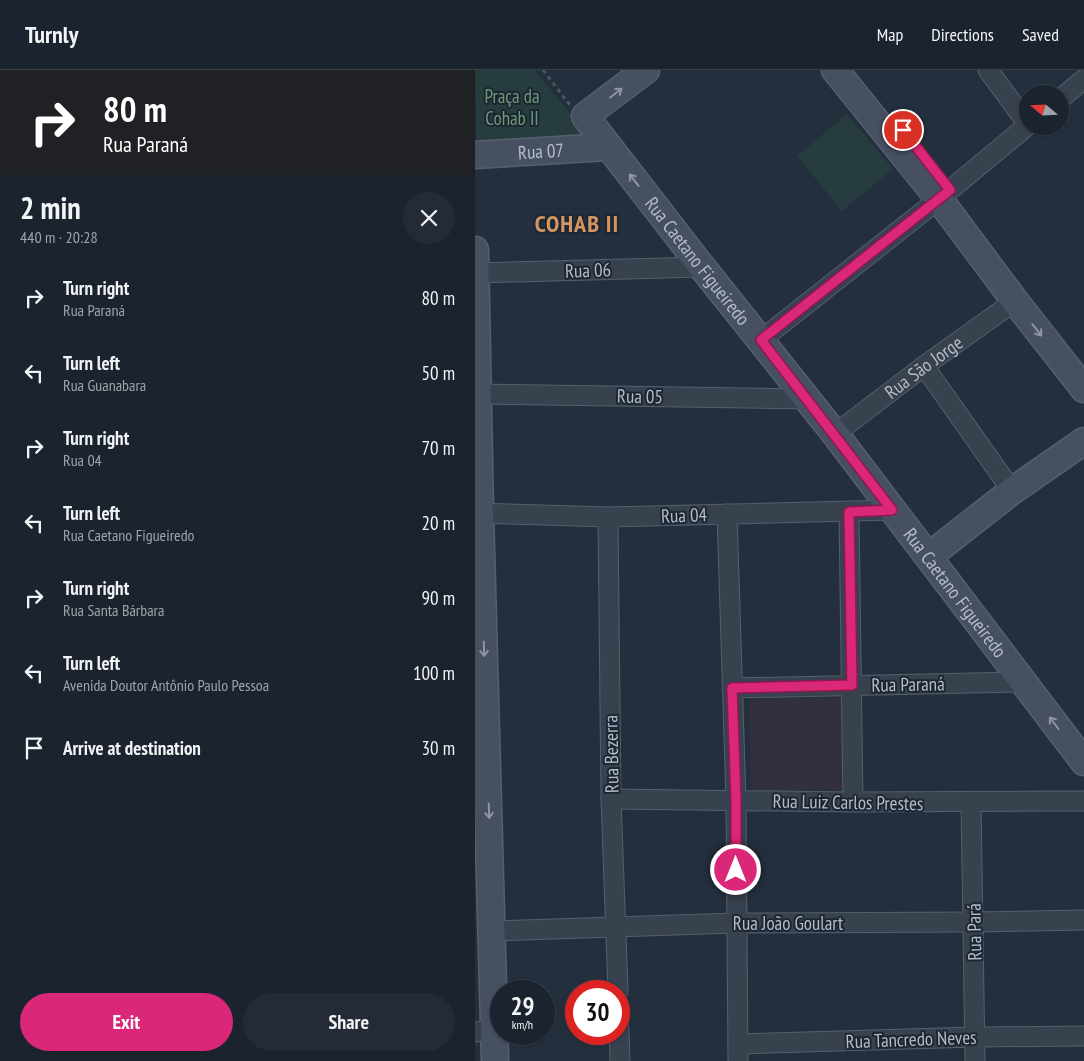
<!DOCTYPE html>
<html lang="en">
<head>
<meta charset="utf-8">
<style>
  :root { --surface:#1b232e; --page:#242b36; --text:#f1f3f6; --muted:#a0a4aa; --line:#39404a; --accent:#db2777 }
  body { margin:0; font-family:"PT Sans Narrow",sans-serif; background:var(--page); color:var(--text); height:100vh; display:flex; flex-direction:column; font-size:19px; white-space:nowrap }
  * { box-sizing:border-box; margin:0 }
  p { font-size:16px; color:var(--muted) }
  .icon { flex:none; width:28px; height:28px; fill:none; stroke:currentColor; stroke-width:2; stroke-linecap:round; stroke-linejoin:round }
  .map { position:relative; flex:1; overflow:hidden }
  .side { display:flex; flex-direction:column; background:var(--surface); width:475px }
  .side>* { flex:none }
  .top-card { background:#202124; color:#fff; overflow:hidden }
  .needle { width:32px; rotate:289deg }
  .controls { position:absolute; left:544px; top:15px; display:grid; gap:10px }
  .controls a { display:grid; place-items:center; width:50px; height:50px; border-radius:50%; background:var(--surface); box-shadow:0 1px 4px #0004,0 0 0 1px var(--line); font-size:25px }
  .speed { position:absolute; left:15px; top:910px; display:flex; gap:10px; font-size:25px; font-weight:700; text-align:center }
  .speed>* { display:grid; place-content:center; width:65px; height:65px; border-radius:50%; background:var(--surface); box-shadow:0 1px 4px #0004,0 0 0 1px var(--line); line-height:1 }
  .speed small { font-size:12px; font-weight:400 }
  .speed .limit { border:8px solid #d22; background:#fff; color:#111 }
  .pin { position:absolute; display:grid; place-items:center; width:42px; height:42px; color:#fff; margin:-21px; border:2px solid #fff; border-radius:50%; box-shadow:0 1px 5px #0007 }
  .me { position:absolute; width:55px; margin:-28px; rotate:0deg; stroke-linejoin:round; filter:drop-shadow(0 0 4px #0008) }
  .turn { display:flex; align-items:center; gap:18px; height:105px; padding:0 20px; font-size:22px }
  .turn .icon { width:65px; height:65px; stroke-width:2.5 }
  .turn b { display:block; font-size:35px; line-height:42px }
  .round { display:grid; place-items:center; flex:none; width:52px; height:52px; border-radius:26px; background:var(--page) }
  .headline { display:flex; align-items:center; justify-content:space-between; height:85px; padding:0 20px }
  h1 { font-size:30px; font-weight:700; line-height:38px }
  .action { display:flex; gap:10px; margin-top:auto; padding:10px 20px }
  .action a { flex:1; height:58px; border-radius:30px; background:var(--accent); color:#fff; font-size:20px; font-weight:700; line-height:58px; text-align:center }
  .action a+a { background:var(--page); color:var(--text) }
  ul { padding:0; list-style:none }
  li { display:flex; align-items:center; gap:15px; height:75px; padding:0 20px }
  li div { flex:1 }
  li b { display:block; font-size:19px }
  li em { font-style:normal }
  header { display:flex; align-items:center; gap:30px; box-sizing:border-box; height:70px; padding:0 25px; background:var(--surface); border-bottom:1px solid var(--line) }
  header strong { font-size:24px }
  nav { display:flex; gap:28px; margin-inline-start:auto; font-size:18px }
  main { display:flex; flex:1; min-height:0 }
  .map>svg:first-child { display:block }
</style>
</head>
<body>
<header>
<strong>Turnly</strong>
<nav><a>Map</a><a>Directions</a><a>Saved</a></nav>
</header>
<main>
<section class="side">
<div class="top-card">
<div class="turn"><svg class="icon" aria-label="right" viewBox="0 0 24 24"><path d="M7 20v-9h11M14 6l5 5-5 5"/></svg><div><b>80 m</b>Rua Paraná</div></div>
</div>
<div class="headline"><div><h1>2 min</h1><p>440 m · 20:28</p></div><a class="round"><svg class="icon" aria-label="close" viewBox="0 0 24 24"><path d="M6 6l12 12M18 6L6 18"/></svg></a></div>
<ul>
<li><svg class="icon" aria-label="right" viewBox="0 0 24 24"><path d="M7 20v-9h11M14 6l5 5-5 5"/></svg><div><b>Turn right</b><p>Rua Paraná</p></div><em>80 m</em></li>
<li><svg class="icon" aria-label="left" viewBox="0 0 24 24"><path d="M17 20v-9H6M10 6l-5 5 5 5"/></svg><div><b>Turn left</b><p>Rua Guanabara</p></div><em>50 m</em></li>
<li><svg class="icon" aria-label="right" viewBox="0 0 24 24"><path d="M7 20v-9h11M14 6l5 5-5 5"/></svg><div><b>Turn right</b><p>Rua 04</p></div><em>70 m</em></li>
<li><svg class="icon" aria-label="left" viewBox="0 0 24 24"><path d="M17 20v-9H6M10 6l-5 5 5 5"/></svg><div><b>Turn left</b><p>Rua Caetano Figueiredo</p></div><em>20 m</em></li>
<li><svg class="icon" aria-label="right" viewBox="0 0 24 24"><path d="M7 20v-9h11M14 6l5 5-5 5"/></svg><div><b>Turn right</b><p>Rua Santa Bárbara</p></div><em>90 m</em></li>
<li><svg class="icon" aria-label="left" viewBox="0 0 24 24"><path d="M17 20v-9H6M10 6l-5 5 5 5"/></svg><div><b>Turn left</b><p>Avenida Doutor Antônio Paulo Pessoa</p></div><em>100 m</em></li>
<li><svg class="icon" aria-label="arrive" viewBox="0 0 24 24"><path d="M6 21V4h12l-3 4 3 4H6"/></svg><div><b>Arrive at destination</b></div><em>30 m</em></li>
</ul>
<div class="action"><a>Exit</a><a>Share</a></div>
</section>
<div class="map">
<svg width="609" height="991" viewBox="0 0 609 991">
  <rect width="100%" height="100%" fill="#242f3e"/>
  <path fill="#32303f" d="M274 628H370L369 720H276Z"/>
  <path fill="#263c3f" d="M0 0H60L115 68 2 75Z
    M372 44 418 99 367 141 322 86Z"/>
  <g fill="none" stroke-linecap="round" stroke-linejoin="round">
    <defs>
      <g id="street">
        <path d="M513 0 552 53"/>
        <path d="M585 29 609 9"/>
        <path d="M0 203 227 197"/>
        <path d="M286 270 464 129 552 56"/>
        <path d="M449 296 537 421"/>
        <path d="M0 324 331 329"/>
        <path id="s1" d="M360 364 449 296 540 231"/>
        <path d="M374 442 378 732"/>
        <path d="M0 443 133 447 417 440"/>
        <path d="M252 444 261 730 263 991"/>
        <path d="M133 447 136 729 143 921"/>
        <path d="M257 618 548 612"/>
        <path d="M136 729 378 732 609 731"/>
        <path d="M496 732 500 991"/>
        <path d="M17 861 261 853 499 852 609 850"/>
        <path d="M144 959 145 991"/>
        <path d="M0 962 19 960"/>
        <path d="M263 974 501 967 609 966"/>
      </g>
      <g id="secondary">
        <path id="s2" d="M171 0 110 46 227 197 360 364 609 692"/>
        <path d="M360 0 464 129 540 231 609 319"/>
        <path id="s3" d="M0 85 133 77"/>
        <path d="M0 180 5 443 20 991"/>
        <path d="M454 486 537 421 609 371"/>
      </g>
    </defs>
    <use href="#street" stroke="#565f6c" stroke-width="21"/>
    <use href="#secondary" stroke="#565f6c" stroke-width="29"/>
    <path stroke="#44595c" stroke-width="3" stroke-dasharray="4 4" stroke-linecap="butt" d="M68 0 95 35"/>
    <use href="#street" stroke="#38414e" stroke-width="19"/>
    <use href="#secondary" stroke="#465061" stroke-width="26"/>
  </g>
  <defs><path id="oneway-shaft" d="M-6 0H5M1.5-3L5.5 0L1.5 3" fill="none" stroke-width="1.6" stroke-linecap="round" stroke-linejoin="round" transform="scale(1.25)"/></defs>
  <g stroke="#8e96a5">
    <use href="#oneway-shaft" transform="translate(141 23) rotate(-37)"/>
    <use href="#oneway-shaft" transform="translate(159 110) rotate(-128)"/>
    <use href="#oneway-shaft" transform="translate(562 260) rotate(52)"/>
    <use href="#oneway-shaft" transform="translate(9 579) rotate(88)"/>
    <use href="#oneway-shaft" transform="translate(579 653) rotate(-127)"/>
    <use href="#oneway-shaft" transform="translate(14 741) rotate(88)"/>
  </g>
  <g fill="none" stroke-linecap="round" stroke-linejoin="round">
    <defs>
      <path id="route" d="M261 800V730L257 618 377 615 374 442 417 440 286 270 475 120 428 60"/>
    </defs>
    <use href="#route" stroke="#8e194d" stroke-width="12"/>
    <use href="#route" stroke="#db2777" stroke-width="9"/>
  </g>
  <g text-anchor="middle" stroke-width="4" stroke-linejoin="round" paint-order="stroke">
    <g font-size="19" fill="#6b9a76" stroke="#1d2633">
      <text x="37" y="33">Praça da<tspan x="37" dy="22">Cohab II</tspan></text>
    </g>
    <g font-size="19" fill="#b4bcc9" stroke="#1d2633">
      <text dy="7" stroke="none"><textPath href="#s3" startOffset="66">Rua 07</textPath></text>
      <text dy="7" stroke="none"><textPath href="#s2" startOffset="260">Rua Caetano Figueiredo</textPath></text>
      <text transform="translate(113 200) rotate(-2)" y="7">Rua 06</text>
      <text dy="7" stroke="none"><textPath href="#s1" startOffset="111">Rua São Jorge</textPath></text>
      <text transform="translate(165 326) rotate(1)" y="7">Rua 05</text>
      <text transform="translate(209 445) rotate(-2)" y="7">Rua 04</text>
      <text dy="7" stroke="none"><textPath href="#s2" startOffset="680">Rua Caetano Figueiredo</textPath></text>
      <text transform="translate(433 614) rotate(-1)" y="7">Rua Paraná</text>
      <text transform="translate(136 684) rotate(-91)" y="7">Rua Bezerra</text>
      <text transform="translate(373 732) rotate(1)" y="7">Rua Luiz Carlos Prestes</text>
      <text x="313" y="860">Rua João Goulart</text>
      <text transform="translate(499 862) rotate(-91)" y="7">Rua Pará</text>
      <text transform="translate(436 969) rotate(-2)" y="7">Rua Tancredo Neves</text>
    </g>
    <g font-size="24" font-weight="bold" letter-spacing="1" fill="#d59563" stroke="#1d2633">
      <text x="102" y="162">COHAB II</text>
    </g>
  </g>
</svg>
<div class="controls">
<a><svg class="needle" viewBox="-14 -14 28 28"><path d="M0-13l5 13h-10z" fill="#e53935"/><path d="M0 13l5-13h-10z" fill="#a0a4aa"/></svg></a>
</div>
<div class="speed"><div>29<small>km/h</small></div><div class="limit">30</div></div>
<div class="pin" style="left:428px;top:60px;background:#d93025"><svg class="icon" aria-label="arrive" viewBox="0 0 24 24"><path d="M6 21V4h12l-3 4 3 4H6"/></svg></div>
<svg class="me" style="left:261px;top:800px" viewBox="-20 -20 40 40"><circle r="17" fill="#db2777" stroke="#fff" stroke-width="3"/><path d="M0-11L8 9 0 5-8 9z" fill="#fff"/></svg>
</div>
</main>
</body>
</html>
